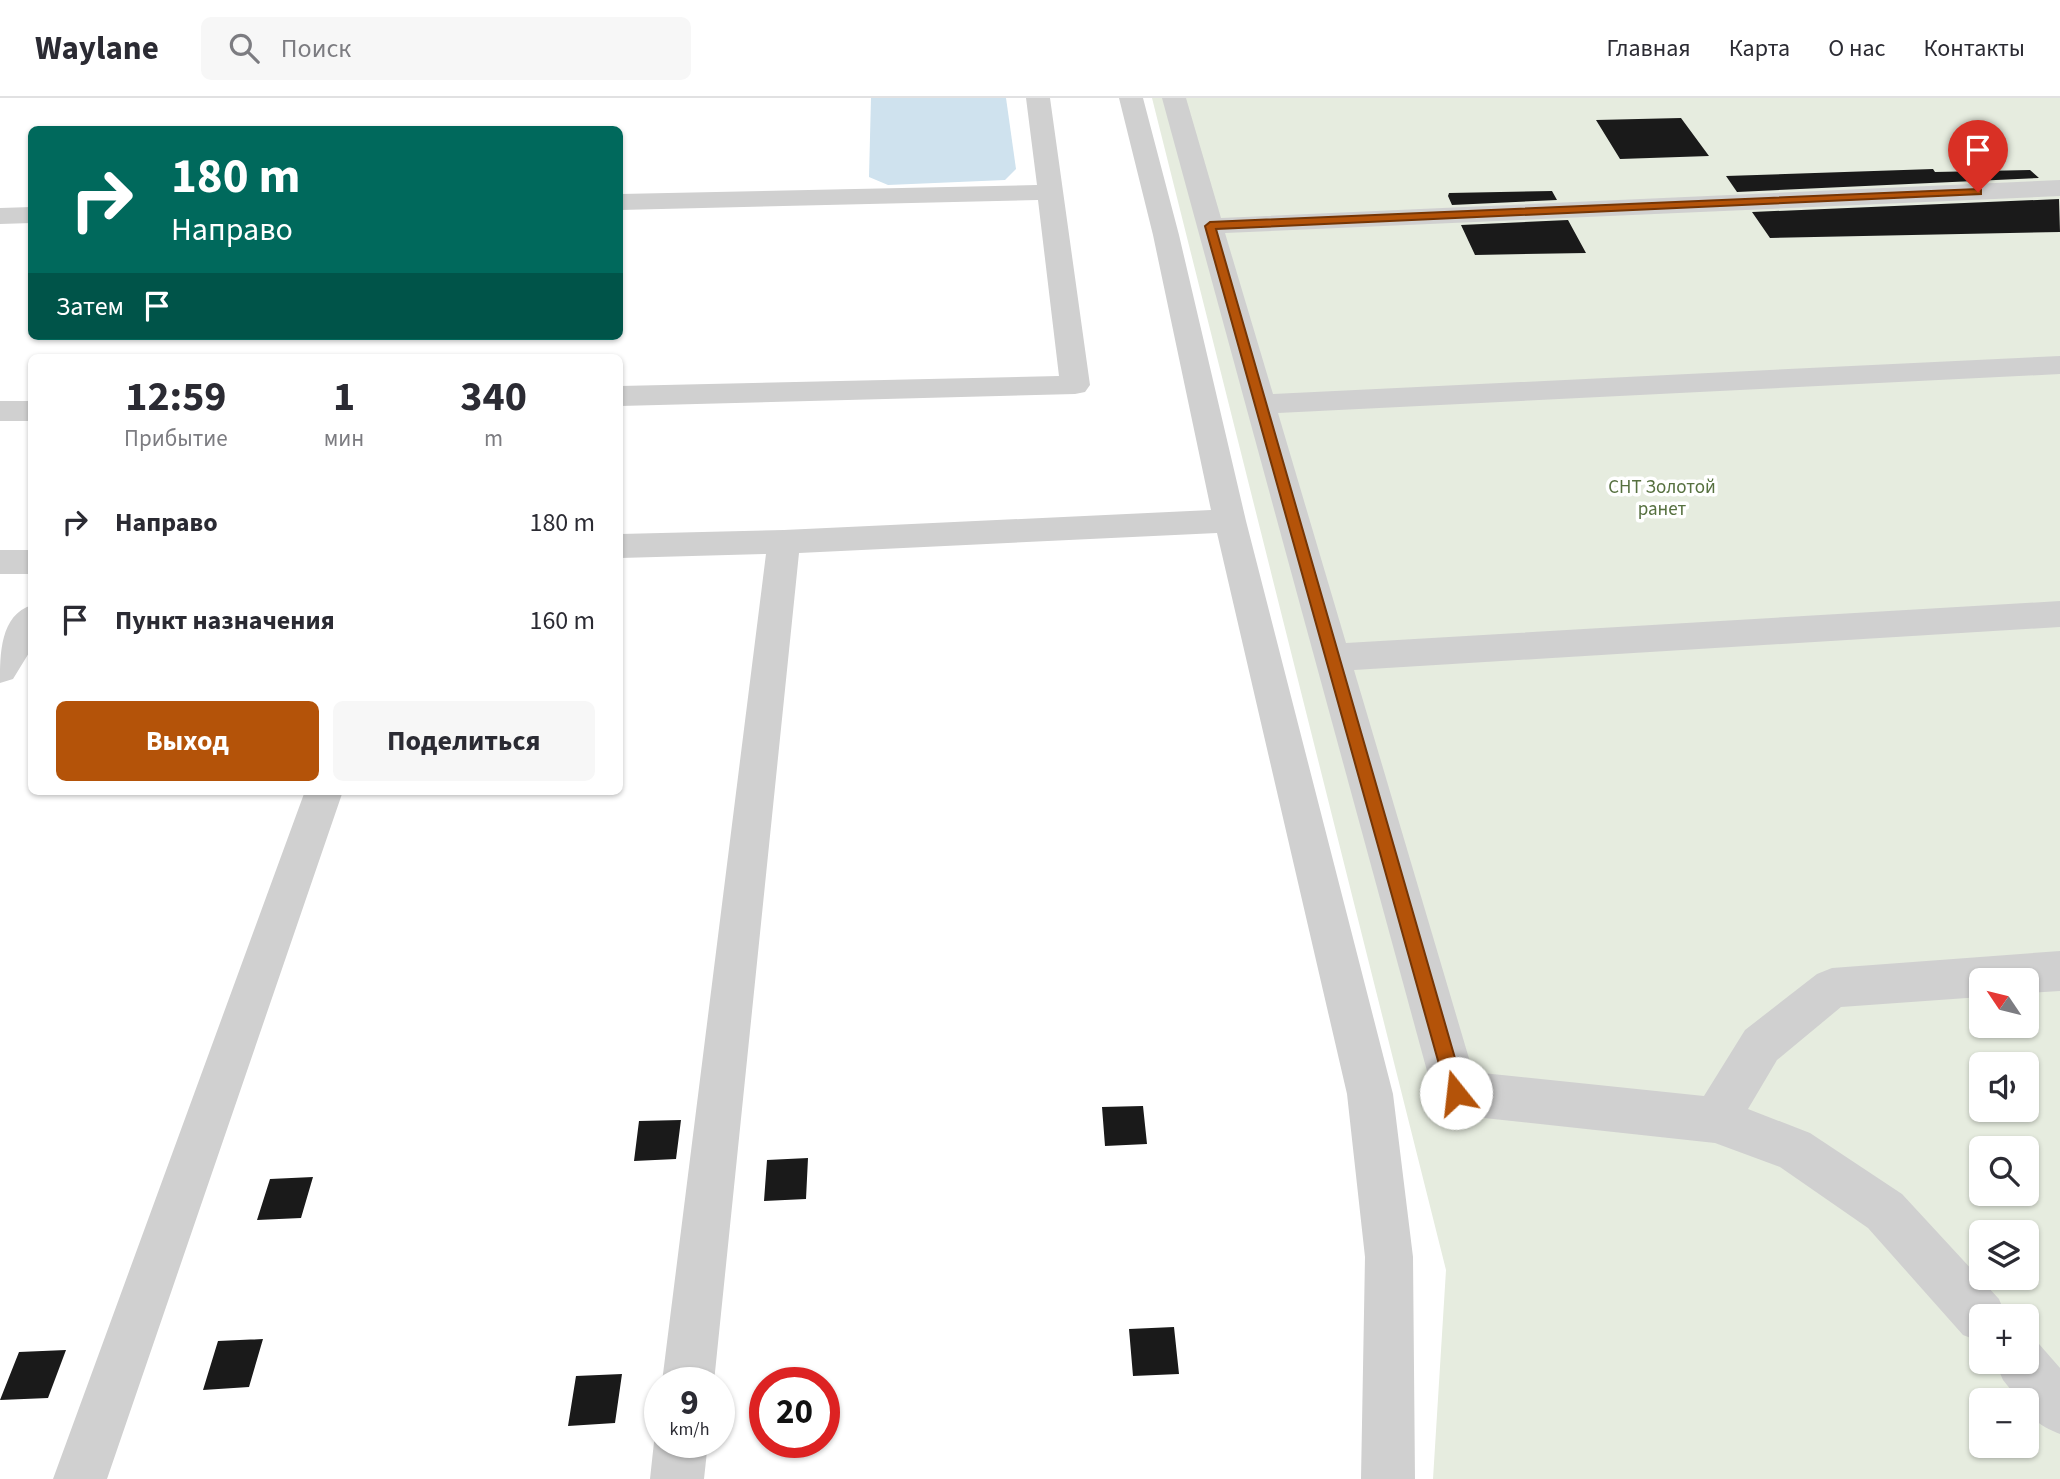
<!DOCTYPE html>
<html lang="ru">
<head>
<meta charset="utf-8">
<style>
  :root { --surface:#fff; --page:#f7f7f7; --text:#2b2b33; --muted:#7c7c81; --line:#e1e1e2; --accent:#b45309 }
  body { margin:0; font-family:"Source Sans 3",sans-serif; background:var(--page); color:var(--text); height:100vh; display:flex; flex-direction:column; font-size:26px; white-space:nowrap }
  * { box-sizing:border-box; margin:0 }
  p { font-size:23px; color:var(--muted) }
  .icon { flex:none; width:38px; height:38px; fill:none; stroke:currentColor; stroke-width:2; stroke-linecap:round; stroke-linejoin:round }
  .map { position:relative; flex:1; overflow:hidden }
  .sheet { position:absolute; left:28px; top:256px; width:595px; height:441px; display:flex; flex-direction:column; background:var(--surface); border-radius:10px; box-shadow:0 2px 5px #0004 }
  .sheet>* { flex:none }
  .banner { position:absolute; left:28px; top:28px; width:595px; height:214px; border-radius:10px; box-shadow:0 2px 5px #0004; background:#00695c; color:#fff; overflow:hidden }
  .needle { width:46px; rotate:305deg }
  .fabs { position:absolute; left:1969px; top:870px; display:grid; gap:14px }
  .fabs a { display:grid; place-items:center; width:70px; height:70px; border-radius:10px; background:var(--surface); box-shadow:0 2px 5px #0004; font-size:35px }
  .speed { position:absolute; left:644px; top:1269px; display:flex; gap:14px; font-size:35px; font-weight:700; text-align:center }
  .speed>* { display:grid; place-content:center; width:91px; height:91px; border-radius:50%; background:var(--surface); box-shadow:0 2px 5px #0004; line-height:1 }
  .speed small { font-size:18px; font-weight:400 }
  .speed .limit { border:10px solid #d22; background:#fff; color:#111 }
  .pin { position:absolute; display:grid; place-items:center; width:60px; height:60px; color:#fff; margin:-72px -30px; border-radius:50% 50% 50% 0; rotate:-45deg; box-shadow:0 0 7px #0007 }
  .pin .icon { rotate:45deg }
  .me { position:absolute; width:77px; margin:-38px; rotate:344deg; stroke-linejoin:round; filter:drop-shadow(0 0 5px #0008) }
  .turn { display:flex; align-items:center; gap:24px; height:147px; padding:0 28px; font-size:32px }
  .turn .icon { width:91px; height:91px; stroke-width:2.5 }
  .turn b { display:block; font-size:49px; line-height:60px }
  .then { display:flex; align-items:center; height:66px; padding:0 28px; background:#0003; gap:14px; font-size:26px }
  .eta { display:flex; justify-content:space-evenly; align-items:center; height:119px; text-align:center }
  .eta b { font-size:42px; font-weight:700; line-height:49px }
  .cta { display:flex; gap:14px; margin-top:auto; padding:14px 28px }
  .cta a { flex:1; height:80px; border-radius:10px; background:var(--accent); color:#fff; font-size:28px; font-weight:700; line-height:80px; text-align:center }
  .cta a+a { background:var(--page); color:var(--text) }
  ul { padding:0; list-style:none }
  li { display:flex; align-items:center; gap:21px; height:98px; padding:0 28px }
  li div { flex:1 }
  li b { display:block; font-size:26px }
  li em { font-style:normal }
  header { display:flex; align-items:center; gap:42px; box-sizing:border-box; height:98px; padding:0 35px; background:var(--surface); border-bottom:2px solid var(--line) }
  header strong { font-size:33px }
  nav { display:flex; gap:38px; margin-inline-start:auto; font-size:24px }
  .search { width:490px; height:63px; background:var(--page); display:flex; align-items:center; gap:18px; box-sizing:border-box; padding:0 24px; border-radius:10px; color:var(--muted); font-size:26px }
  .map>svg:first-child { display:block }
</style>
</head>
<body>
<header>
<strong>Waylane</strong>
<div class="search"><svg class="icon" aria-label="search" viewBox="0 0 24 24"><circle cx="10" cy="10" r="6"/><path d="M15 15l6 6"/></svg>Поиск</div>
<nav><a>Главная</a><a>Карта</a><a>О нас</a><a>Контакты</a></nav>
</header>
<div class="map">
<svg width="2060" height="1381" viewBox="0 0 2060 1381">
  <rect width="100%" height="100%" fill="#fff"/>
  <path fill="#e6ecdf" fill-rule="evenodd" d="M1152 0H2060V1381H1433L1446 1172ZM1981 882H2026V928H1981ZM1981 966H2026V1012H1981ZM1981 1050H2026V1096H1981ZM1981 1134H2026V1180H1981ZM1981 1218H2026V1264H1981ZM1981 1302H2026V1348H1981Z"/>
  <path fill="#cfe2ee" d="M871 0H1006L1016 71 1005 82 888 87 869 79Z"/>
  <path fill="#1a1a1a" d="M1681 20 1709 58 1620 61 1596 22Z
    M1933 71 1935 74 2030 72 2039 80 1737 94 1726 78Z
    M1552 93 1557 102 1452 107 1448 98 1449 95Z
    M2059 101 2060 134 1770 140 1752 114Z
    M1568 122 1586 155 1475 157 1461 127Z
    M1143 1008 1147 1046 1105 1048 1102 1009Z
    M681 1022 676 1061 634 1063 639 1023Z
    M808 1060 806 1101 764 1103 767 1062Z
    M313 1079 301 1120 257 1122 270 1081Z
    M1174 1229 1179 1276 1133 1278 1129 1231Z
    M263 1241 249 1289 203 1292 218 1243Z
    M66 1252 48 1300 0 1302 19 1254Z
    M622 1276 615 1325 568 1328 576 1278Z"/>
  <g fill="none" stroke-linecap="round" stroke-linejoin="round">
    <path fill="#d0d0d0" fill-rule="evenodd" d="M1026 0H1050L1090 287 1085 294 1075 296 620 308V288L1059 278 1038 102 620 112V96L1037 87Z
      M1119 0H1143L1179 137 1246 423 1393 996 1413 1159 1415 1381H1361L1365 1159 1347 996 1217 435 799 455 714 1284H662L766 456 620 460V436L784 432 1211 412 1153 137Z
      M1162 0H1186L1221 120 2060 82V98L1225 135 1273 296 2060 258V276L1278 315 1346 545 2060 503V529L1354 572 1473 974 1704 998 1745 932 1817 876 1832 870 2060 853V893L2026 895V882H1981V899L1841 909 1777 962 1748 1011 1810 1035 1902 1096 1999 1201 2006 1218H1981V1244L1963 1237 1868 1130 1780 1069 1715 1045 1456 1017 1440 1011 1433 995Z
      M32 109V125L0 126V110Z
      M0 303H32V323H0Z
      M0 452H32V476H0Z
      M32 507V550L13 581 0 585C0 556 0 517 32 507Z
      M305 693H343L107 1381H53Z
      M2026 1241 2039 1246 2060 1270V1336C2045 1330 2026 1321 2026 1302H2019L2003 1282 1995 1264H2026Z
      M660 1331V1344H708L704 1381H650L654 1344Z"/>
  </g>
  <path fill="#b45309" stroke="#753606" stroke-width="2" d="M1978 91 1981 92V96L1216 131 1465 995 1462 1002 1456 1005 1449 1002 1205 128 1210 124Z"/>
  <g text-anchor="middle" stroke-width="7" stroke-linejoin="round" paint-order="stroke">
    <g font-size="19" fill="#56703f" stroke="#fff">
      <text x="1662" y="395">СНТ Золотой<tspan x="1662" dy="22">ранет</tspan></text>
    </g>
  </g>
</svg>
<div class="fabs">
<a><svg class="needle" viewBox="-14 -14 28 28"><path d="M0-13l5 13h-10z" fill="#e53935"/><path d="M0 13l5-13h-10z" fill="#7c7c81"/></svg></a>
<a><svg class="icon" aria-label="sound" viewBox="0 0 24 24"><path d="M4 9h4l5-4v14l-5-4H4zM17 9q2 3 0 6"/></svg></a>
<a><svg class="icon" aria-label="search" viewBox="0 0 24 24"><circle cx="10" cy="10" r="6"/><path d="M15 15l6 6"/></svg></a>
<a><svg class="icon" aria-label="layers" viewBox="0 0 24 24"><path d="M12 4l9 5-9 5-9-5zM3 14l9 5 9-5"/></svg></a>
<a>+</a>
<a>−</a>
</div>
<div class="speed"><div>9<small>km/h</small></div><div class="limit">20</div></div>
<div class="pin" style="left:1978px;top:94px;background:#d93025"><svg class="icon" aria-label="arrive" viewBox="0 0 24 24"><path d="M6 21V4h12l-3 4 3 4H6"/></svg></div>
<svg class="me" style="left:1456px;top:995px" viewBox="-20 -20 40 40"><circle r="19" fill="#fff"/><path d="M0-13L10 11 0 6-10 11z" fill="#b45309"/></svg>
<div class="banner">
<div class="turn"><svg class="icon" aria-label="right" viewBox="0 0 24 24"><path d="M7 20v-9h11M14 6l5 5-5 5"/></svg><div><b>180 m</b>Направо</div></div>
<div class="then">Затем<svg class="icon" aria-label="arrive" viewBox="0 0 24 24"><path d="M6 21V4h12l-3 4 3 4H6"/></svg></div>
</div>
<section class="sheet">
<div class="eta">
<div><b>12:59</b><p>Прибытие</p></div>
<div><b>1</b><p>мин</p></div>
<div><b>340</b><p>m</p></div>
</div>
<ul>
<li><svg class="icon" aria-label="right" viewBox="0 0 24 24"><path d="M7 20v-9h11M14 6l5 5-5 5"/></svg><div><b>Направо</b></div><em>180 m</em></li>
<li><svg class="icon" aria-label="arrive" viewBox="0 0 24 24"><path d="M6 21V4h12l-3 4 3 4H6"/></svg><div><b>Пункт назначения</b></div><em>160 m</em></li>
</ul>
<div class="cta"><a>Выход</a><a>Поделиться</a></div>
</section>
</div>
</body>
</html>
